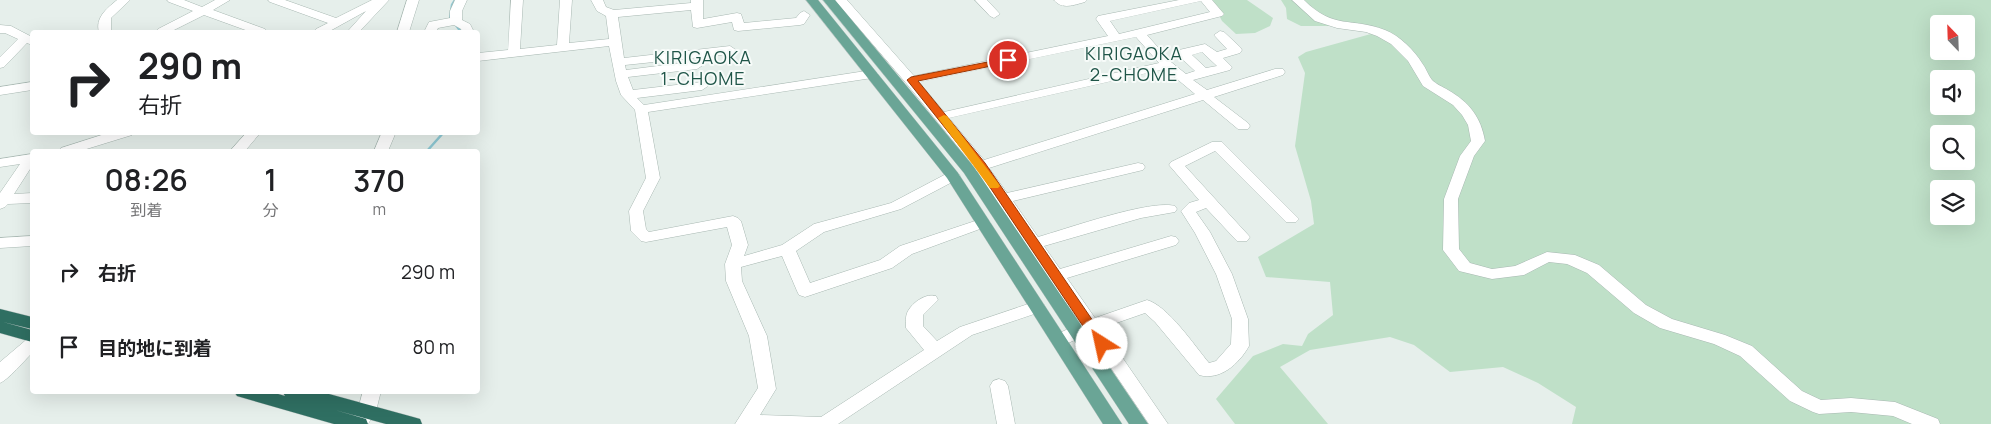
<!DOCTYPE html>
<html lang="ja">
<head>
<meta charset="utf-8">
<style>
  :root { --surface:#fff; --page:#f2f2f2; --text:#202124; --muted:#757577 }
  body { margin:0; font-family:Manrope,"Noto Sans JP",sans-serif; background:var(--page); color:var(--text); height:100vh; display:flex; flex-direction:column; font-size:19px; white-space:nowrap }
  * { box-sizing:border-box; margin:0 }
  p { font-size:16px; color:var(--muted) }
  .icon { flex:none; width:28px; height:28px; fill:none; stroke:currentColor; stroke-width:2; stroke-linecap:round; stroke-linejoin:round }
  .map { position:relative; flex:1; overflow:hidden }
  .details { position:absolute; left:30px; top:149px; width:450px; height:245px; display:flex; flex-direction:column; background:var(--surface); border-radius:5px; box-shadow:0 5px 20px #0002 }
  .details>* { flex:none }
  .top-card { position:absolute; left:30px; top:30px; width:450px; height:105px; border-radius:5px; box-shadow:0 5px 20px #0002; background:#fff; color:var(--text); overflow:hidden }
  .needle { width:32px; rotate:337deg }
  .tools { position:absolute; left:1930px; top:15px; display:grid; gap:10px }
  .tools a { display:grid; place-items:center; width:45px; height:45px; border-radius:5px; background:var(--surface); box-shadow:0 5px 20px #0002; font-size:25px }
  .pin { position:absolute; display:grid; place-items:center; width:42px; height:42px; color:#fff; margin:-21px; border:2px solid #fff; border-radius:50%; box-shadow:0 1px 5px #0007 }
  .me { position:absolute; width:55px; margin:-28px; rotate:325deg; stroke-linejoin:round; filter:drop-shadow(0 0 4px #0008) }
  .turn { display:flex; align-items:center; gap:18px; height:105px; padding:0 25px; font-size:22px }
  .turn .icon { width:65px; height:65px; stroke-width:2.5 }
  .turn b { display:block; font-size:35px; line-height:42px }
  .eta { display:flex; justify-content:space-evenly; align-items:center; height:85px; text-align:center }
  .eta b { font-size:30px; font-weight:600; line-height:35px }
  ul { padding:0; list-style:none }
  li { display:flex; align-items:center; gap:15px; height:75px; padding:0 25px }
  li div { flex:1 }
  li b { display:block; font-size:19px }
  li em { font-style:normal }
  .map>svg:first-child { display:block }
</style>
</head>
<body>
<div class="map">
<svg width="1991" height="424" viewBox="0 0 1991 424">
  <rect width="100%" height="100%" fill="#e6efeb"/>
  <path fill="#bfe0c8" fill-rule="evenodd" d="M1211 0H1247L1273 18 1270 26 1255 33 1236 34 1222 21Z
    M1281 0H1991V424H1572L1576 407 1538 383 1503 367 1450 372 1414 345 1390 337 1310 350 1280 367 1328 424H1235L1216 399 1253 356 1283 344 1302 346 1308 334 1333 315 1330 282 1266 277 1258 257 1314 224 1311 201 1295 146 1305 73 1298 57 1306 52 1378 32 1375 26H1301L1287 19 1286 8ZM1939 24H1966V51H1939ZM1939 79H1966V106H1939ZM1939 134H1966V161H1939ZM1939 189H1966V216H1939Z"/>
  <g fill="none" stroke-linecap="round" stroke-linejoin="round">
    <path stroke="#8ec9d4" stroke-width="2.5" d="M450 20 452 5 455 0
      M456 25 461 32
      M427 151 444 132"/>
    <defs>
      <path id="minor" d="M117 0H130L111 18V32H99C95 18 106 9 117 0Z
        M167 0H184L202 7 215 0H230L213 10 265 29 267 32H251L204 15 170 32H156L158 29 193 11 169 2Z
        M268 0H285L336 18 372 0H389L359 32H347L366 11 328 32H314L316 29 328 23 270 2Z
        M407 0H419L409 32H397Z
        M455 0H467L462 11V20L470 24 474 32H462L461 29 454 25 438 28 436 32H424L429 22 450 18V11Z
        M511 0H523L520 49 557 45 560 0H572L569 43 609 39 606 16 597 11 591 0H603L606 7 614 10 691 3V0H703V19L737 13 741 14 744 23 796 18 800 13 804 11 810 15 804 24 800 25 738 31 734 30 732 22 697 28 693 27 691 10 618 17 624 58 730 46 736 50 730 54 625 65 626 70 697 61 703 65 697 69 628 77 633 90 702 82 708 86 702 90 637 98 644 105 872 70 878 74 872 78 648 112 660 178 643 211 646 229 649 232 733 216 738 218 741 221 748 245 744 256 782 245 814 224 891 203 948 173H958L960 176 958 179 901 209 824 232 796 251 810 283 880 260 900 246 978 220H988L991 223 988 226 912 254 892 268 805 297 799 295 797 291 782 256 741 267 742 281 767 336 776 389 760 415 821 417 924 350 906 328C906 323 905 316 908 311 913 302 926 293 936 296L938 300 923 315V326L937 341 960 327 1031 303 1037 301 1043 303 1045 307 1043 311 972 335 838 424H735L758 388 749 336 726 281 725 264 732 245 727 227 646 242 641 241 631 231 629 211 646 178 635 110 621 95 616 81 609 46 478 61V53L508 50Z
        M835 0H847L914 76 1108 36 1096 19 1098 16 1179 0H1212L1224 14 1222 16 1147 35 1171 62 1186 74 1195 71 1179 56 1177 53 1179 50 1205 44 1217 52 1227 49 1214 35 1220 31 1224 32 1240 47 1242 50 1240 53 1223 58 1232 67 1230 70 1193 80 1207 90 1275 69H1283L1285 72 1283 75 1214 97 1248 123 1250 126 1248 129H1238L1203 100 989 168 1007 193 1138 163 1143 164 1145 167 1143 170 1013 201 1038 237C1066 229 1151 199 1175 206L1177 209 1175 212 1141 218 1044 246 1060 269 1171 236 1176 237 1179 241 1176 245 1067 278 1095 318 1147 300C1168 306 1194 345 1209 363L1216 361 1231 344 1232 319 1216 274 1195 233 1181 211 1189 203 1199 200 1169 165 1171 162 1212 142H1222L1299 219 1296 222H1286L1215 151 1185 166 1250 237 1247 241H1237L1206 208 1196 212 1210 232 1232 274 1248 319 1249 346C1239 364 1220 381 1199 375L1155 322 1145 313 1102 328 1168 424H1149L1088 334C1076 338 1065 348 1053 344L1050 340 1053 336 1081 323 1049 280 977 171H968L966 168 972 164 906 83ZM1201 1 1210 12 1119 34 1110 21ZM1136 37 1159 63 944 112 919 82ZM1202 52 1217 66 1206 68 1192 55ZM1165 69 1195 94 984 160 949 118Z
        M975 0H987L1000 14 994 18 990 16Z
        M1054 0H1087L1085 2C1074 5 1062 10 1054 0Z
        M1292 0H1304C1334 30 1351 17 1385 30 1400 36 1414 50 1422 63 1426 68 1428 75 1432 80 1436 84 1443 87 1448 90 1469 102 1481 117 1485 141L1474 156 1458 199 1459 249 1470 263 1492 269 1515 266 1547 252 1575 255 1599 265 1646 305 1672 319 1725 335 1752 346 1802 391 1821 400 1851 398 1895 402 1938 419 1940 424H1912L1893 416 1851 412 1819 414 1813 412 1790 401 1740 356 1714 344 1660 328 1634 313 1587 273 1567 264 1549 262 1524 275 1492 279 1459 271 1443 250 1444 199 1460 156 1471 141 1468 125 1462 115 1453 105 1423 86 1408 61 1391 44 1377 36 1366 32 1337 28 1315 21Z
        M0 25 11 26 32 37V45L27 43 4 67 0 68V57L18 39 5 33H0Z
        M32 82V90L0 95V87Z
        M111 132H133L132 135 80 151H59L61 148Z
        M247 132H261L245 151H230Z
        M382 132H396L388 151H374Z
        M32 154V166L14 194 32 193V203L8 204 5 207 0 209V193L20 164 0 167V159Z
        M32 236V246L0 248V238Z
        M32 338V353C25 360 8 380 0 383V362L26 340Z
        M999 379 1005 381 1008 386 1015 424H997L990 386 993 381Z
        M363 391H381L376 411 368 424H349L358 409Z"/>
      <path id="major" d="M806 0H818L958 173 1122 424H1103L947 178Z
        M823 0H835L974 167 1148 424H1129L964 173Z"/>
      <path id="highway" d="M0 309 32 317V329L3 322 32 330V342L0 333Z
        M234 391H268L285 396 282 391H318L413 417 420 419 422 424H386L335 410 366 419 368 424H334L237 396Z"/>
    </defs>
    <use href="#minor" stroke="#a8b8b2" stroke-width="1"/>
    <use href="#major" stroke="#c2cac8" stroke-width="1"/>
    <use href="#highway" stroke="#c2cac8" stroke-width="1"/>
    <use href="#minor" fill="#fff" fill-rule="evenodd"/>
    <use href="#major" fill="#6aa596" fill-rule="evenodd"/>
    <use href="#highway" fill="#2f6f62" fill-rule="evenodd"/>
  </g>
  <path fill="#ea580c" stroke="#983908" d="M1008 58 1012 60 1011 62 918 81 985 163 1106 340 1108 344 1106 347H1097L977 168 907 80 911 77Z"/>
  <path fill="#f59e0b" d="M944 115 947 116 998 183 1000 186 998 188H990L938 118Z"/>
  <g text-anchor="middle" stroke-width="4" stroke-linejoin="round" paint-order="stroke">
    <g font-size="18" letter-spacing="1" fill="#1f5548" stroke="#f7fbf9">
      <text x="1134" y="60">KIRIGAOKA<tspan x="1134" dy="21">2-CHOME</tspan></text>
      <text x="703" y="64">KIRIGAOKA<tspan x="703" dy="21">1-CHOME</tspan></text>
    </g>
  </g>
</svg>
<div class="tools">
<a><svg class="needle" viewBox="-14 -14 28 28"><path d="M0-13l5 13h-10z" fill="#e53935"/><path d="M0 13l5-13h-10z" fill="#757577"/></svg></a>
<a><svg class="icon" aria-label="sound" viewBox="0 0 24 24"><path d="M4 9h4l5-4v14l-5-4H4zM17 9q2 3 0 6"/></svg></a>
<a><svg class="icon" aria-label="search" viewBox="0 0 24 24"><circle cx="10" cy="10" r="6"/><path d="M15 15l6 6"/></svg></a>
<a><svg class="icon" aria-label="layers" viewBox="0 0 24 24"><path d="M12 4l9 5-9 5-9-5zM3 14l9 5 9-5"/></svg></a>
</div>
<div class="pin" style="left:1008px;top:60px;background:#d93025"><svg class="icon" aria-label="arrive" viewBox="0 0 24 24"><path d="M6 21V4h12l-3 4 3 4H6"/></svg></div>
<svg class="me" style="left:1102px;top:344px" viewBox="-20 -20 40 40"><circle r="19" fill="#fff"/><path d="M0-13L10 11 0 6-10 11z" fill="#ea580c"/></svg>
<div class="top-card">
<div class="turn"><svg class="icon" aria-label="right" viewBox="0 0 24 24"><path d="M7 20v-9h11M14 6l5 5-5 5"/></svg><div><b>290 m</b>右折</div></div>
</div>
<section class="details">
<div class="eta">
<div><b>08:26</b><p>到着</p></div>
<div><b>1</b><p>分</p></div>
<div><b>370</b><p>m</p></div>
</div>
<ul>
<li><svg class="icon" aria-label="right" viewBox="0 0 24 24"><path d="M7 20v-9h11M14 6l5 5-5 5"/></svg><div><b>右折</b></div><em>290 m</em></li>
<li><svg class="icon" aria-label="arrive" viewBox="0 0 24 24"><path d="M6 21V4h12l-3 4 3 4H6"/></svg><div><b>目的地に到着</b></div><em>80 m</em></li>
</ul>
</section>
</div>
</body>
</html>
